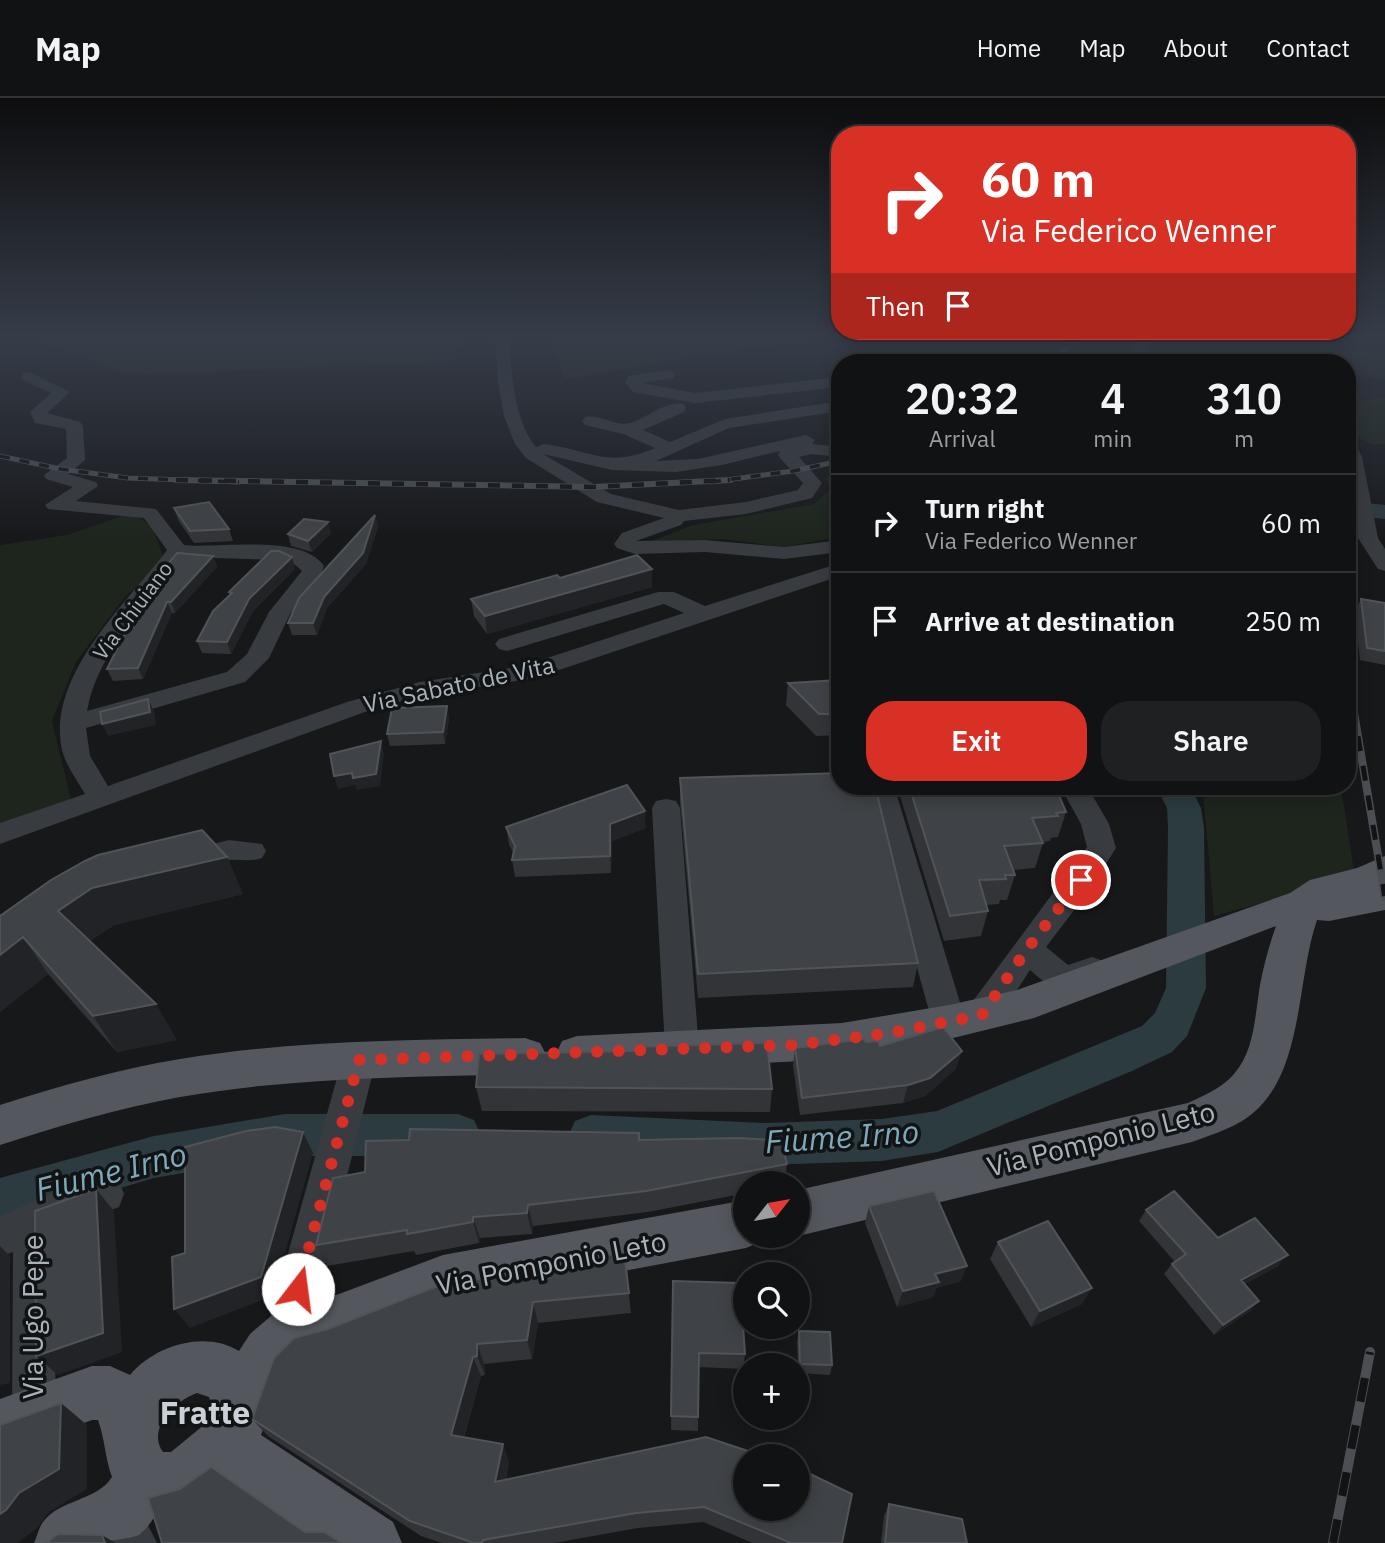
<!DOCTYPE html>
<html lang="en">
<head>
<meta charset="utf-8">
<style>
  :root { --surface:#111214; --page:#1e2022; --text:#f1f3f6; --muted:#9c9ea0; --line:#303234; --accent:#d93025 }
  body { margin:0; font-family:"IBM Plex Sans",sans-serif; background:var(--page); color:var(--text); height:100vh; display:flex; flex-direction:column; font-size:26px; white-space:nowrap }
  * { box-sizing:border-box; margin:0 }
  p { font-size:23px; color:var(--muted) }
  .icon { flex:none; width:38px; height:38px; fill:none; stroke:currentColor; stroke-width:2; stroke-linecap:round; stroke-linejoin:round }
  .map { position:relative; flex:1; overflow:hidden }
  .side { position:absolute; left:831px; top:256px; width:525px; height:441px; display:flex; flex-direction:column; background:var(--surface); border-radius:28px; box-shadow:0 4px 18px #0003,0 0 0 2px var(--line) }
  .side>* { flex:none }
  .guide { position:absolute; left:831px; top:28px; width:525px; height:214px; border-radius:28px; box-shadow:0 4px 18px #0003,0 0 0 2px var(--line); background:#d93025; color:#fff; overflow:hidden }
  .needle { width:46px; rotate:59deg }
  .controls { position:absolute; left:733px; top:1073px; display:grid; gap:14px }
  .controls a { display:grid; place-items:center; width:77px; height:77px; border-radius:50%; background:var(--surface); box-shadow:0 4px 18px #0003,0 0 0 2px var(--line); font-size:35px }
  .pin { position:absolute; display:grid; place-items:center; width:60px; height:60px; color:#fff; margin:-30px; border:4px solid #fff; border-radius:50%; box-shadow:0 2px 7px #0007 }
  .me { position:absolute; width:77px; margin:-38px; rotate:15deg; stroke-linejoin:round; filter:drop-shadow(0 0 5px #0008) }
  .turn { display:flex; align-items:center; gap:24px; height:147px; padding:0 35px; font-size:32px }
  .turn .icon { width:91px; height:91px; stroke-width:2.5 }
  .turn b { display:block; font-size:49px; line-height:60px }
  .then { display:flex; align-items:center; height:66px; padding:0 35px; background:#0003; gap:14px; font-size:26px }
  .eta { display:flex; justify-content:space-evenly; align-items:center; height:119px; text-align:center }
  .eta b { font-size:42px; font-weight:600; line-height:49px }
  .cta { display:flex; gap:14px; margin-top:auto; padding:14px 35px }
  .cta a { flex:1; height:80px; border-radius:28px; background:var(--accent); color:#fff; font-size:28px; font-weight:600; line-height:80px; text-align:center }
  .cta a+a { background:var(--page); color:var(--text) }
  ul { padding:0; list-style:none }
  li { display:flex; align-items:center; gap:21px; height:98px; padding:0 35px; border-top:2px solid var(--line) }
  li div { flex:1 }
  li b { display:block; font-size:26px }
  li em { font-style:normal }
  header { display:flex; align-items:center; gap:42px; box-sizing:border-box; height:98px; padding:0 35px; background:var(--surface); border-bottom:2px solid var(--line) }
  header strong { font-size:33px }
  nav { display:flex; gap:38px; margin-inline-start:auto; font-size:24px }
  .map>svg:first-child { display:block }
</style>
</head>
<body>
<header>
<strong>Map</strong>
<nav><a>Home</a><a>Map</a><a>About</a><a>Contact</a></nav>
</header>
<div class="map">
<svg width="1385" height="1445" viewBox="0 0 1385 1445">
  <rect width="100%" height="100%" fill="#17181a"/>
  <path fill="#1d251d" d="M45 240H464L456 264 148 276 115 273 44 244Z
    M551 240H813L564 281Z
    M857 240H1057L1039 264H919Z
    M1090 240H1131L1119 264H1069Z
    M1158 240H1312L1314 256 1318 245 1352 254 1385 250V282L1348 276V264H1326L1314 258V264L1285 262 1284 264H1146Z
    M1385 299V346L1372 347 1348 334V305Z
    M840 377V439L783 449 722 441 649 444 693 427 814 406 832 390 825 380Z
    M131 415 152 428 165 463 124 500 76 564 52 623 71 702 0 727V447L67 437Z
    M1198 688H1341L1355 780 1214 818 1203 694Z"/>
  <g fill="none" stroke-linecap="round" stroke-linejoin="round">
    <path fill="#2c3b3f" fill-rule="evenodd" d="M1348 403 1385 407V421L1348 417Z
      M1156 688H1190L1201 710 1204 730 1206 890 1187 938 1172 954 1132 973 938 1054 882 1063 765 1067 591 1059 575 1053 568 1038 575 1023 591 1017 765 1025 882 1021 937 1013 1142 928 1155 915 1166 890 1168 730 1167 710Z
      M285 1016H458L474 1022 481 1037 474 1052 458 1058H285L154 1080 0 1126V1080L154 1038Z"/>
    <path fill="#383b3f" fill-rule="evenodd" d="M495 240H509C512 275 513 321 536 349L544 346C591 352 607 371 655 350L623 336 585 327 582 323 585 319C600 316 616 329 630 325 647 320 666 302 684 306L686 310 684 314 643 332 670 344 725 321 840 303V313L729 330 656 363 698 361 806 337 815 342 812 346 840 349V359L811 356 799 359 822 385 812 400 746 416 684 423 681 427 636 443 705 442 784 449 840 442V454L784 461 705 454 635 456 617 450 614 446 622 435 664 420 597 404 526 360 515 346 504 318 498 284ZM780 353 778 357 781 361 803 385 798 392 746 404 679 412 611 396 543 356 612 372 676 374 722 367Z
      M1137 240H1151L1144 264H1128Z
      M667 272 673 274 675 277 673 280 642 285 695 295 840 279V289L695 305 633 294 625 284 629 278Z
      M29 274 70 294 47 315 80 324 83 328 85 362 68 376 96 384 98 388 76 403 156 411 184 447C220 451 301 435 324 468L320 478 290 516 269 560 245 584 86 630 90 658 108 688 347 604 420 584 523 568 684 515 664 506 507 553 499 551 495 546 499 541 658 494H674L705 508 840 465V478L535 580 422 598 365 614 0 746V725L85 696C77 682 66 668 62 652 46 578 126 506 167 452L144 420 48 411 45 407 73 389 46 381 44 377 67 360 66 331 35 325 30 314 51 295 23 282 21 279 23 276ZM183 459 283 462 293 465 302 473 269 514 247 556 227 574 87 613C98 552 148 507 183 459Z
      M1348 342 1354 343 1362 359 1378 440 1385 451V473L1378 471 1358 440 1348 380Z
      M867 688H894L966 924 961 934 949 938 937 934 932 924Z
      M1060 688H1087L1109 726 1116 750 1091 790 1046 849 1068 867 1092 859 1103 863 1108 872 1103 881C1065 896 1062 900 1030 872L994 927 982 931 970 927 965 917 970 907 1087 749 1081 726Z
      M666 701 676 703 680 710 699 951 694 961 682 966 670 961 665 951 652 710 656 703Z
      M229 742 262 746 266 753 262 760C250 764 241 761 229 762 210 764 194 775 175 769L170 762 175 755Z
      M359 947 371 952 376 962 307 1238 301 1253 286 1259 271 1253 265 1238 342 962 347 952Z
      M105 1078 119 1083 124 1096 119 1109 53 1133 56 1316 50 1332 34 1338 18 1332 12 1316 13 1154 0 1159V1119L33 1103Z
      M117 1394 134 1400 157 1445H107L94 1417 100 1400Z"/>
    <path fill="#54585e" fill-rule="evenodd" d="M1385 758V812L1329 823 1317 822C1295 885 1305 985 1242 1023 1227 1032 1208 1038 1192 1044L798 1138H796L798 1092 1188 1005C1205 997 1222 990 1234 976 1255 952 1255 916 1260 887 1264 866 1269 848 1276 828L1034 920 949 941 842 961 577 974 562 969 556 956 562 943 577 938 842 925 949 907 1017 892 1290 795 1310 782 1357 770Z
      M525 940 540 945 547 958 540 971 525 976C410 979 294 979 180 999 119 1010 59 1028 0 1047V1007C59 988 119 971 180 961 294 942 410 942 525 940Z
      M746 1102V1138H765L763 1143 746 1150 443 1207 339 1248 306 1257 288 1274 277 1292 261 1337 393 1424 402 1445H320L227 1381C208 1397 186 1415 159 1411 154 1420 148 1430 139 1437 117 1445 61 1445 34 1445 37 1439 39 1429 43 1424 60 1401 97 1403 112 1379 105 1360 105 1341 98 1322H92L0 1357V1301L92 1268H110L130 1277C155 1247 205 1232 239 1253L250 1236 271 1218 303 1205 339 1196 443 1157ZM197 1295 209 1299 213 1314 210 1322 171 1354H163C146 1331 176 1302 197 1295Z"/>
    <defs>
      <path id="rail-far4" d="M1054 264 1076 240
        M0 358 60 371 128 380 239 384
        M711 384 793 373 840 363"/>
      <path id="rail-far3" d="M176 382 593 389 730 382"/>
      <path id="rail-far2" d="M1348 579 1384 793"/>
      <path id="rail-far1" d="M1384 791 1385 798"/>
      <path id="rail" d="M1333 1445 1370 1254"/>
    </defs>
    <use href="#rail-far4" stroke="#4b4f54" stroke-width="5"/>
    <use href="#rail-far3" stroke="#4b4f54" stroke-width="6"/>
    <use href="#rail-far2" stroke="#4b4f54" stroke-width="8"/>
    <use href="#rail-far1" stroke="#4b4f54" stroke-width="9"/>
    <use href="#rail" stroke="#4b4f54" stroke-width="10"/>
    <use href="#rail-far4" stroke="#121315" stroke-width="3.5" stroke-dasharray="10" stroke-linecap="butt"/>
    <use href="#rail-far3" stroke="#121315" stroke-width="4.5" stroke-dasharray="12" stroke-linecap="butt"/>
    <use href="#rail-far2" stroke="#121315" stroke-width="5" stroke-dasharray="15" stroke-linecap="butt"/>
    <use href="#rail-far1" stroke="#121315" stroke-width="6" stroke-dasharray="19" stroke-linecap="butt"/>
    <use href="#rail" stroke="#121315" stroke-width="8" stroke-dasharray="24" stroke-linecap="butt"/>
  </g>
  <path fill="#333438" d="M174 410 229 431 233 443 194 445 178 422Z
    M375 417 378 429 366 466 327 510 317 537H292L288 525Z
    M331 435 312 454 291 448 288 436Z
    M213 458 217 469 175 515H172L143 581 113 583 107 571 137 511Z
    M295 471 253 513 231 556 202 555 197 543 230 497 229 494Z
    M652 471V489L487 536 474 518 471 501 560 480Z
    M1361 501 1385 505V567L1360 562 1355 513Z
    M839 575H840V637L816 638 786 607 788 585 838 582Z
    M447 608 449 620 445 646 390 648 387 636Z
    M680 680 918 865 913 889 698 900 680 705Z
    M897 688H1055L1066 714 1058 739 1051 740 1050 743 1043 744V745L1035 770 1013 772 1015 777 1007 802H1000L999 806 986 807 988 813 981 838 944 843Z
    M506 729 646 730 612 743 611 775 515 779 512 762 513 755 509 746Z
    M227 759 243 796 114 827 90 843 177 942 117 954 48 876 0 914V818Z
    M866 944 956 971 925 998 903 1005 800 1017 793 968 795 950Z
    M476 989 772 991 770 1014 482 1013Z
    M639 1042 787 1066 785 1085H746V1095L648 1114 533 1128 532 1136 480 1140 479 1145 416 1157 414 1153 327 1168 316 1147 365 1074Z
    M869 1108 961 1183 936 1190 933 1199 897 1209 865 1125Z
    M1146 1112 1218 1140 1278 1168 1245 1186 1259 1203 1250 1213 1214 1237 1164 1176 1172 1166 1175 1164 1139 1123Z
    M998 1144 1082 1206 1031 1229 990 1161Z
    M624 1154 631 1215 538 1225 532 1261 484 1266 485 1277 481 1278 464 1339 509 1363 506 1382 706 1339 842 1445H753L703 1424 638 1430 554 1445H442L421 1438 268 1338 252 1321Z
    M673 1183 745 1256 743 1271 699 1269 698 1333 671 1332Z
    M799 1233 832 1267 830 1277 798 1275 797 1243Z
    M889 1406 967 1445H881L884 1418Z"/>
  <path fill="#222326" d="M375 417 378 429 366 466 327 510 317 537 313 525 324 499Z
    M328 424 331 435 312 454 308 443Z
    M213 458 217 469 175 515 171 504Z
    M292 459 295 471 253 513 231 556 227 544 249 501Z
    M652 471V489L487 536 485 518Z
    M167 504 172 515 143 581 138 570Z
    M148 601 154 613 156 627 108 638 102 626Z
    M447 608 449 620 445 646 443 634Z
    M381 643 384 656 380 688 357 692 355 687 338 691 334 678Z
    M645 713 646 730 612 743 611 775 610 758V726Z
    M227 759 243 796 114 827 81 849 58 813 92 790Z
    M23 839 48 876 0 914V857Z
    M156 906 177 942 117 954 93 918Z
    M962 953 956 971 925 998 903 1005 908 987Z
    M303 1034 313 1055 273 1198 190 1230 174 1211Z
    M96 1091 114 1113 122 1254 58 1277 36 1258Z
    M528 1107 533 1128 532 1136 527 1115Z
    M473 1119 480 1140 479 1145 473 1124Z
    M0 1148 10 1158V1285L0 1287Z
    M1288 1157 1278 1168 1232 1193 1241 1182Z
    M967 1168 961 1183 936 1190 933 1199 897 1209 903 1193 935 1176Z
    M1092 1190 1082 1206 1031 1229 1040 1213Z
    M1259 1203 1250 1213 1214 1237 1223 1227Z
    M533 1204 538 1225 532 1261 527 1242Z
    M477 1246 484 1266 485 1277 477 1258Z
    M473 1259 481 1278 459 1354 451 1337Z
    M61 1305 87 1327V1391L49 1414 37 1430 18 1445H0V1416Z
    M503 1346 509 1363 502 1400 495 1384Z
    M102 1437 115 1445H105Z"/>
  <path fill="#3f4246" stroke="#505458" stroke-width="2" d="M209 404 229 431 190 433 174 410Z
    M375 417 363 455 324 499 313 525H288L299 500Z
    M304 421 328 424 308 443 288 436Z
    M271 453H279L292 459 249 501 227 544 197 543 213 513 232 495 229 494Z
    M177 455 213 458 171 504H167L138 570 107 571 137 511 163 484 168 466Z
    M637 457 652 471 485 518 471 501 557 477 560 480Z
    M1361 501 1385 505V553L1367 550Z
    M839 575H840V616H819L788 585 839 582Z
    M148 601 150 614 102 626 100 614Z
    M447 608 443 634 387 636 392 610Z
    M381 643 376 676 353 680 352 675 334 678 330 656Z
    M840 675V688H875L918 865 698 876 680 680Z
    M627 687 645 713 610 726V758L512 762 515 748 506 729Z
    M909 688H1055L1066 714 1056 715 1058 718 1032 720 1043 745 1004 748 1015 777H1005L1006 781 979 782 988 813 950 818Z
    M202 732 227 759 92 790 58 813 156 906 93 918 23 839 0 857V818L51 782 85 763 98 757Z
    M943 929 962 953 930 980 908 987 802 1000 795 950 864 941 866 944 878 943 880 948Z
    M767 945 772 991 476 989 479 956 635 953 636 949Z
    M275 1029 303 1034 261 1179 174 1211 172 1159 185 1155V1049L246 1033Z
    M410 1031 639 1035V1042L739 1040 771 1042 782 1046 787 1066 646 1093 528 1107 527 1115 473 1119V1124L407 1136V1132L316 1147 333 1080 365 1074 366 1043 409 1042Z
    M96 1091 103 1235 36 1258 35 1113Z
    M934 1093 967 1168 935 1176 939 1184 903 1193 869 1108Z
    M1174 1093 1218 1140 1255 1120 1288 1157 1241 1182 1259 1203 1223 1227 1172 1166 1186 1156 1146 1112Z
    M1048 1123 1092 1190 1040 1213 998 1144Z
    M624 1154 629 1195 533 1204 527 1242 477 1246V1258L473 1259 451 1337 503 1346 495 1384 706 1339 763 1358H746V1410H798V1370L852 1396 842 1445H791L704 1409 636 1415 483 1442 482 1445H474L410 1423 252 1321 274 1260 294 1240 328 1231 435 1189Z
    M673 1183 740 1185 745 1256 699 1255 698 1319 671 1318Z
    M799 1233 830 1234 832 1267 800 1266Z
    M61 1305 59 1371 19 1395 6 1412 0 1416V1327Z
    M211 1369 305 1434H324L342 1445H162L148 1400 180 1391Z
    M889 1406 962 1421 967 1445H885Z
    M58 1436 102 1437 105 1445H46Z"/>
  <linearGradient id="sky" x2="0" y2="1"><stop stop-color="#0d0d0e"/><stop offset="0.54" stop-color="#363d49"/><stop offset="1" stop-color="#363d49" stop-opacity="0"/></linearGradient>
  <rect width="1385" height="442" fill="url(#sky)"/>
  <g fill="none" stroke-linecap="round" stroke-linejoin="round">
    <path stroke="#d93025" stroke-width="12" stroke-dasharray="0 21.6" d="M298 1191 359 962 795 947 890 935 982 917 1027 851 1081 782"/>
  </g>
  <g text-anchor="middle" stroke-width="7" stroke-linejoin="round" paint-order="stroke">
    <g font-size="21" fill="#a8b2bb" stroke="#121315">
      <text transform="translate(133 513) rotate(-53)" y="7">Via Chiuiano</text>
    </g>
    <g font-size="24" fill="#a8b2bb" stroke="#121315">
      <text transform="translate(459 587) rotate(-12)" y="8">Via Sabato de Vita</text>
    </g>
    <g font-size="28" fill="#a8b2bb" stroke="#121315">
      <text transform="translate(1101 1041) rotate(-14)" y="10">Via Pomponio Leto</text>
      <text transform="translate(551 1165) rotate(-11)" y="10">Via Pomponio Leto</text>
      <text transform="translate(33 1219) rotate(-90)" y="10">Via Ugo Pepe</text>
    </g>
    <g font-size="32" font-style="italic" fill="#7da9b8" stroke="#121315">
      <text transform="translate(842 1039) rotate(-4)" y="11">Fiume Irno</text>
      <text transform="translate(111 1074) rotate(-14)" y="11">Fiume Irno</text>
    </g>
    <g font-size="32" font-weight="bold" fill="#cad0d6" stroke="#121315">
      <text x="205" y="1326">Fratte</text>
    </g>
  </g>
</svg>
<div class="controls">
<a><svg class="needle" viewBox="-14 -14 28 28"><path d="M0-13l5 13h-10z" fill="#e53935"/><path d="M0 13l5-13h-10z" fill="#9c9ea0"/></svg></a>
<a><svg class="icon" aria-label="search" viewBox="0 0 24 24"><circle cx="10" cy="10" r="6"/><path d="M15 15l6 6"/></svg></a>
<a>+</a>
<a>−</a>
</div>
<div class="pin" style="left:1081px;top:782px;background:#d93025"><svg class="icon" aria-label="arrive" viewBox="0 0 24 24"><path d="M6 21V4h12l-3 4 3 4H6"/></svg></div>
<svg class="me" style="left:298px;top:1191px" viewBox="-20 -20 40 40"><circle r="19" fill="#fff"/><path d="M0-13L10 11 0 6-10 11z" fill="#d93025"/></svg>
<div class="guide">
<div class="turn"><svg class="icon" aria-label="right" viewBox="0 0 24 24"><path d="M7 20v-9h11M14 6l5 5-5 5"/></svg><div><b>60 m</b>Via Federico Wenner</div></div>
<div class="then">Then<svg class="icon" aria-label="arrive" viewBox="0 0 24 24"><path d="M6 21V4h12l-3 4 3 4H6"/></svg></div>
</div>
<section class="side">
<div class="eta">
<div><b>20:32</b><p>Arrival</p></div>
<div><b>4</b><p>min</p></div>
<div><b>310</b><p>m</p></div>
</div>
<ul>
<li><svg class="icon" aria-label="right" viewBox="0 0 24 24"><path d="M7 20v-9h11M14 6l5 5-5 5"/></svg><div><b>Turn right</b><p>Via Federico Wenner</p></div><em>60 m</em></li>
<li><svg class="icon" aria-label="arrive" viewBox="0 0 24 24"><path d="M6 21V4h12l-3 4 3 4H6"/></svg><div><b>Arrive at destination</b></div><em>250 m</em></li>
</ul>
<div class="cta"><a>Exit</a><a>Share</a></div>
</section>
</div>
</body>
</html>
